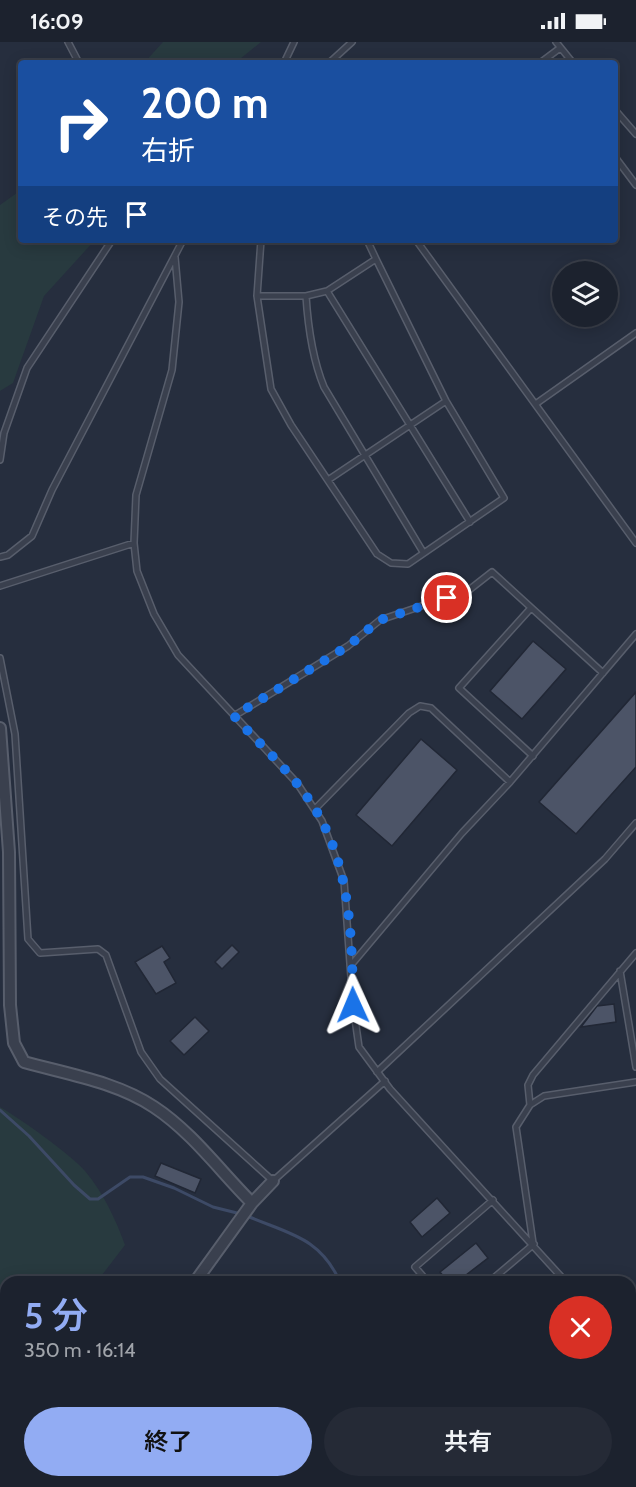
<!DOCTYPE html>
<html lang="ja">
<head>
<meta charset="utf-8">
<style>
  :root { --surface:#1c222e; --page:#252a36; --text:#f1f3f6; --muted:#a0a4aa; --line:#3a3f4a; --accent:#92acf3 }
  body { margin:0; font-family:Cabin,"Noto Sans JP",sans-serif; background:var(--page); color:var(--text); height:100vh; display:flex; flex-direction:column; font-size:22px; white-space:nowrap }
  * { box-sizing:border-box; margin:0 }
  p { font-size:20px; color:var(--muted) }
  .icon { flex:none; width:33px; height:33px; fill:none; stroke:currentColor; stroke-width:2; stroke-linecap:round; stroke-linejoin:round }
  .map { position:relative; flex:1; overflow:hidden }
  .details { position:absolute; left:0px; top:1234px; width:636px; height:212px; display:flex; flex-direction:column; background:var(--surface); border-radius:18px 18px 0 0; box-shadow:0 3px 15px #0003,0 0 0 2px var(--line) }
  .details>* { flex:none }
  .top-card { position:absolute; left:18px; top:18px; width:600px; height:183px; border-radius:6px; box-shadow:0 3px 15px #0003,0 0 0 2px var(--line); background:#1a4fa0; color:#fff; overflow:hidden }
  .controls { position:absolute; left:552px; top:219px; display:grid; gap:12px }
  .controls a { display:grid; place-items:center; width:66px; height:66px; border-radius:50%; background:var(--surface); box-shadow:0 3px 15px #0003,0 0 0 2px var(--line); font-size:30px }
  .pin { position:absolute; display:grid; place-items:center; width:51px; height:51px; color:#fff; margin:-26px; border:3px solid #fff; border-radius:50%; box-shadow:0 2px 6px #0007 }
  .me { position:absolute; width:66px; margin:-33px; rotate:359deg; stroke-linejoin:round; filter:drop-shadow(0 0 4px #0008) }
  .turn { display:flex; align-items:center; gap:21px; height:126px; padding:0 24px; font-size:27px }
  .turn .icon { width:78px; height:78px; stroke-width:2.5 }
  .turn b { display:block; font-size:42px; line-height:51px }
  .then { display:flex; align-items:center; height:57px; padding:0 24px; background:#0003; gap:12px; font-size:22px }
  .round { display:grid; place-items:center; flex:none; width:63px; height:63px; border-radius:32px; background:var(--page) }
  .headline { display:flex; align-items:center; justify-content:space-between; height:102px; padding:0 24px }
  h1 { font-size:36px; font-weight:600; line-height:45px; color:var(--accent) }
  .cta { display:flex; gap:12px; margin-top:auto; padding:12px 24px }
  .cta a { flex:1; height:69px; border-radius:36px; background:var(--accent); color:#111; font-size:24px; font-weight:600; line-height:69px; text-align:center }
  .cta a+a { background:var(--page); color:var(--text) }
  .status { display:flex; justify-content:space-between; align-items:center; height:42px; padding:0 30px; background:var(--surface); direction:ltr }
  .status svg { height:16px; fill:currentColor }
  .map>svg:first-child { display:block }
</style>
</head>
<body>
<div class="status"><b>16:09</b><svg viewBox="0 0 49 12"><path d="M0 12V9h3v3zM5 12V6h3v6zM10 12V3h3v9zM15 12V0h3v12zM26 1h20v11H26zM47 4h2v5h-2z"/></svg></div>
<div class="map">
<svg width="636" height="1445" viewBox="0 0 636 1445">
  <rect width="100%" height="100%" fill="#262e3e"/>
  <path fill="#283a3f" d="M163 0H261L235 21H144Z
    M21 148V198H95L44 254 13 341 0 349V163Z
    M0 1065C21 1077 70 1112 85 1129 103 1150 116 1178 125 1203L102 1233 87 1240H6V1344L0 1339Z"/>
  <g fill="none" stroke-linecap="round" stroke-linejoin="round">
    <path stroke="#3d4a66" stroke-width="3" d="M0 1068 29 1094 74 1143 90 1157H98L130 1135H143L174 1146 213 1165 241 1172
      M247 1174C289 1192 320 1195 340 1240
      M385 1440 387 1445"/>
  </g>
  <path fill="#4c5467" stroke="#212735" stroke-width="1.5" d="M533 599 566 627 522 677 490 649Z
    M636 650V725L576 792 539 760Z
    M421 697 457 728 392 804 356 773Z
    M232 903 239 910 222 927 215 920Z
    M162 904 170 916 164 920 176 941 156 952 135 920Z
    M614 962 616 980 581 985 597 964Z
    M195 975 209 989 184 1013 170 999Z
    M161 1121 201 1137 195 1151 155 1134Z
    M437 1156 450 1171 422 1195 410 1180Z
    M476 1201 488 1216 457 1240H448L440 1230Z"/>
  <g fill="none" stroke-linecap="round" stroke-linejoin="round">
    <defs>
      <path id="lane" d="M68 0 79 21
        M556 0 573 21
        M284 21 294 0
        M329 21 352 0
        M540 21 560 6
        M615 68 636 92
        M615 115 636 143
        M367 198 376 217
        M416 198 636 501
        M175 215 179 260 172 328 136 453 134 501 137 529 154 572 178 613 297 741 322 779 344 839 353 963 359 1005 390 1047 566 1240
        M327 249 470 480
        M257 254H306L327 249 376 217 446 359 504 456 408 522 391 521 377 512 291 383 271 347 257 254 261 198
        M306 254C308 285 312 316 324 345L423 510
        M537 361 636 291
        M0 418 4 391 27 326 112 198
        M328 438 446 359
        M0 515 8 513 32 494 52 448 183 198
        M0 544 134 501
        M531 566 459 646 533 714
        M0 616 15 692 28 897 40 911 98 907 106 913 141 1010 160 1037 273 1139 385 1039
        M234 674 348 604 380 578 469 548 492 530 603 631
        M510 740 636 592
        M315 767 409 671 420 664 431 666 510 740 462 791 352 922
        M620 929 636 1025
        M377 1030 605 817 636 781
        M530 1063 528 1043 533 1033 636 911
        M533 1201 516 1085 530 1063 544 1054 636 1040
        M428 1240 415 1225 493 1158
        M489 1240 534 1202
        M630 1317 636 1325
        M630 1354 636 1345
        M496 1440H517
        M543 1440 570 1445
        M585 1440 586 1445
        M614 1445 636 1443"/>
      <path id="street" d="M0 686 9 810 10 963 14 1001 24 1020C67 1032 117 1040 154 1065 192 1090 220 1129 252 1161
        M195 1240 252 1161 273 1139
        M0 1369 6 1375
        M112 1440 117 1445
        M203 1445 204 1440"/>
    </defs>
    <use href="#lane" stroke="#585e6c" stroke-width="8"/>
    <use href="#street" stroke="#585e6c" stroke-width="14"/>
    <path stroke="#46575c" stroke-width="2" stroke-dasharray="4.5 4.5" stroke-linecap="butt" d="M0 1445 6 1438"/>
    <use href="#lane" stroke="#3a404e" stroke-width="5"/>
    <use href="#street" stroke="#3a404e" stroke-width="10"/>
  </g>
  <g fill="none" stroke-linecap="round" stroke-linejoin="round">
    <path stroke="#1a73e8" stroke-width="10" stroke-dasharray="0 18" d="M353 963C352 897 351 825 315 767 294 732 261 704 234 674L348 604 380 578 447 556"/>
  </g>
</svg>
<div class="controls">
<a><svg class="icon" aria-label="layers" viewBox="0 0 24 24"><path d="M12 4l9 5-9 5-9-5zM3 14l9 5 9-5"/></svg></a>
</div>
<div class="pin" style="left:447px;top:556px;background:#d93025"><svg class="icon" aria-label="arrive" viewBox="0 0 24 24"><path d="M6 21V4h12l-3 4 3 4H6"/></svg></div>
<svg class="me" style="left:353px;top:963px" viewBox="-20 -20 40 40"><path d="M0-17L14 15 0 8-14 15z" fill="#1a73e8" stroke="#fff" stroke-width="4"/></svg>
<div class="top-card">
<div class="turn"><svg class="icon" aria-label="right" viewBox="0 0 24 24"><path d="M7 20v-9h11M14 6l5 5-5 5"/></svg><div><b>200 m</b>右折</div></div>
<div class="then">その先<svg class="icon" aria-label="arrive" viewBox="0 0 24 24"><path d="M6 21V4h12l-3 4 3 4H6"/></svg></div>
</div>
<section class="details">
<div class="headline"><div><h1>5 分</h1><p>350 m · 16:14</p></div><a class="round" style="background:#d93025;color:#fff"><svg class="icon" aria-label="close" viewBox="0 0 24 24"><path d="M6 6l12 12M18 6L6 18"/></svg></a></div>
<div class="cta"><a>終了</a><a>共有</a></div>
</section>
</div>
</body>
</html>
